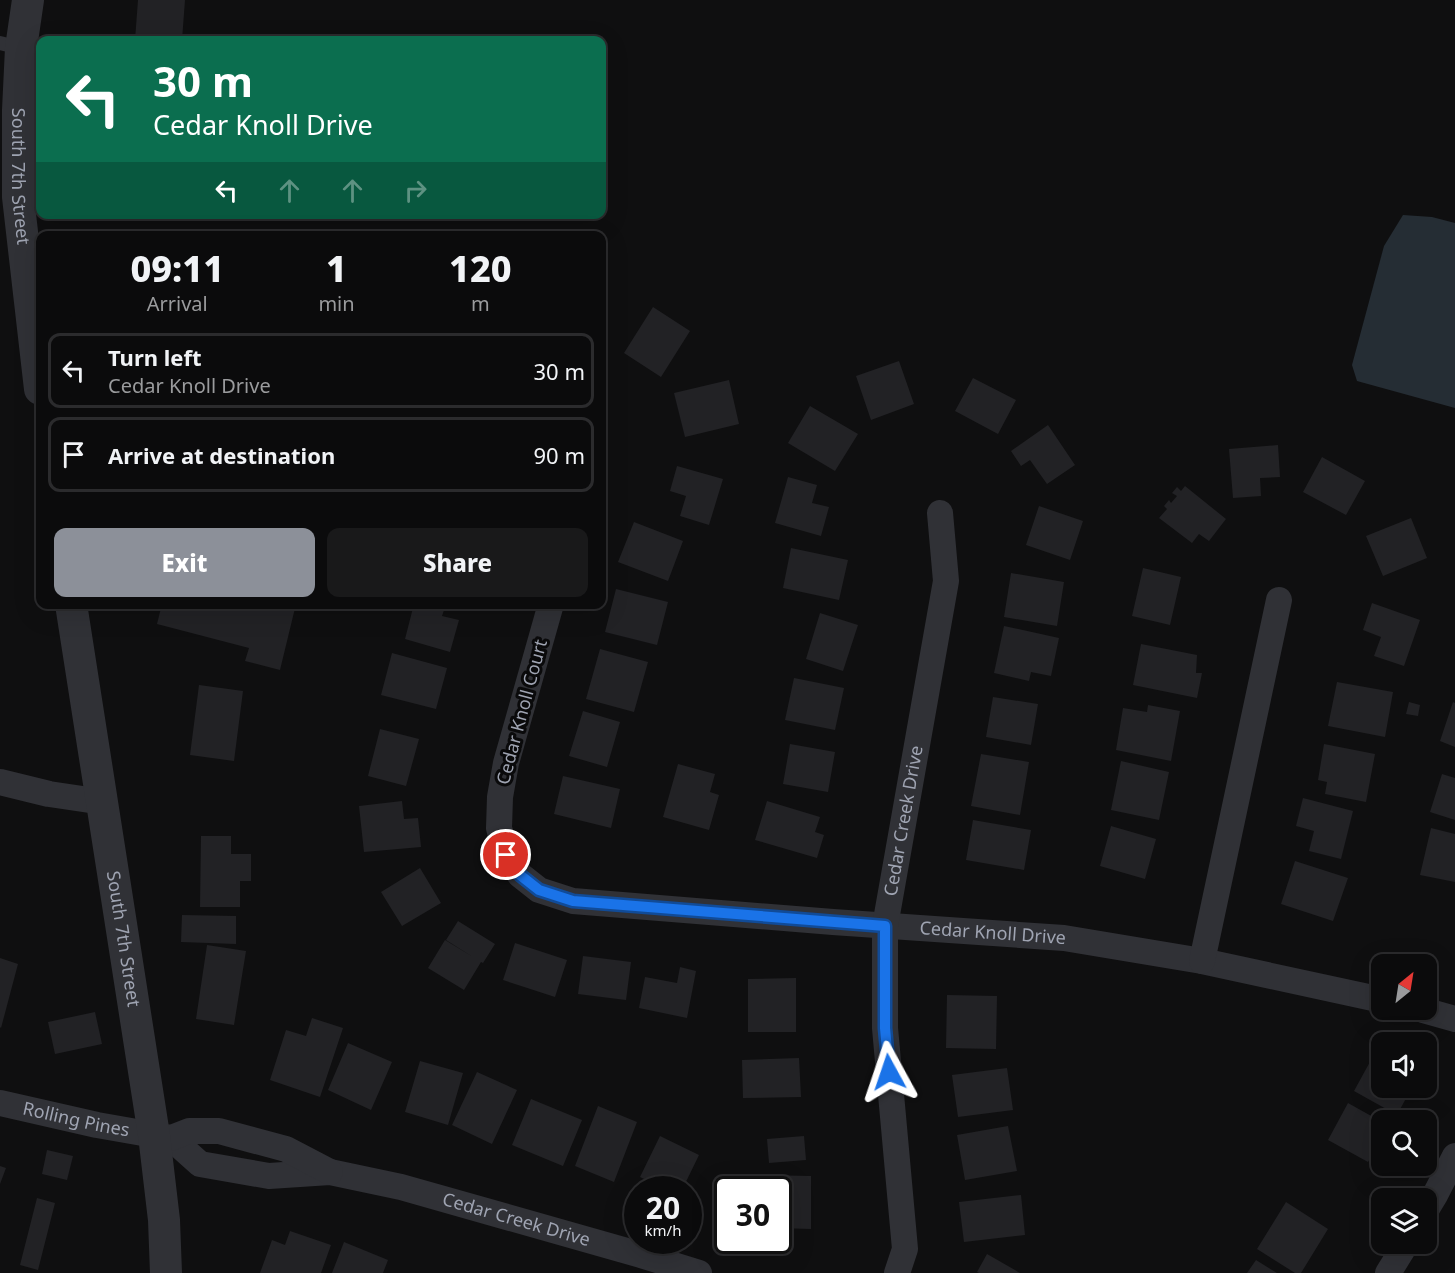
<!DOCTYPE html>
<html lang="en">
<head>
<meta charset="utf-8">
<style>
  :root { --surface:#0b0b0c; --page:#19191a; --text:#f1f3f6; --muted:#9a9b9d; --line:#2b2b2d; --accent:#8c9099 }
  body { margin:0; font-family:"Noto Sans",sans-serif; background:var(--page); color:var(--text); height:100vh; display:flex; flex-direction:column; font-size:22px; white-space:nowrap }
  * { box-sizing:border-box; margin:0 }
  p { font-size:20px; color:var(--muted) }
  .icon { flex:none; width:33px; height:33px; fill:none; stroke:currentColor; stroke-width:2; stroke-linecap:round; stroke-linejoin:round }
  .map { position:relative; flex:1; overflow:hidden }
  .side { position:absolute; left:36px; top:231px; width:570px; height:378px; display:flex; flex-direction:column; background:var(--surface); border-radius:12px; box-shadow:0 6px 24px #0002,0 0 0 2px var(--line) }
  .side>* { flex:none }
  .hud { position:absolute; left:36px; top:36px; width:570px; height:183px; border-radius:12px; box-shadow:0 6px 24px #0002,0 0 0 2px var(--line); background:#0b6e4f; color:#fff; overflow:hidden }
  .needle { width:39px; rotate:30deg }
  .fabs { position:absolute; left:1371px; top:954px; display:grid; gap:12px }
  .fabs a { display:grid; place-items:center; width:66px; height:66px; border-radius:12px; background:var(--surface); box-shadow:0 6px 24px #0002,0 0 0 2px var(--line); font-size:30px }
  .speed { position:absolute; left:624px; top:1176px; display:flex; gap:12px; font-size:30px; font-weight:700; text-align:center }
  .speed>* { display:grid; place-content:center; width:78px; height:78px; border-radius:50%; background:var(--surface); box-shadow:0 6px 24px #0002,0 0 0 2px var(--line); line-height:1 }
  .speed small { font-size:15px; font-weight:400 }
  .speed .limit { border:3px solid #111; border-radius:9px; background:#fff; color:#111 }
  .pin { position:absolute; display:grid; place-items:center; width:51px; height:51px; color:#fff; margin:-26px; border:3px solid #fff; border-radius:50%; box-shadow:0 2px 6px #0007 }
  .me { position:absolute; width:66px; margin:-33px; rotate:355deg; stroke-linejoin:round; filter:drop-shadow(0 0 4px #0008) }
  .turn { display:flex; align-items:center; gap:21px; height:126px; padding:0 18px; font-size:27px }
  .turn .icon { width:78px; height:78px; stroke-width:2.5 }
  .turn b { display:block; font-size:42px; line-height:51px }
  .lanes { display:flex; align-items:center; height:57px; padding:0 18px; background:#0003; justify-content:center; gap:30px; direction:ltr }
  .lanes .off { opacity:.35 }
  .eta { display:flex; justify-content:space-evenly; align-items:center; height:102px; text-align:center }
  .eta b { font-size:36px; font-weight:800; line-height:42px }
  .primary-button { display:flex; gap:12px; margin-top:auto; padding:12px 18px }
  .primary-button a { flex:1; height:69px; border-radius:12px; background:var(--accent); color:#fff; font-size:24px; font-weight:800; line-height:69px; text-align:center }
  .primary-button a+a { background:var(--page); color:var(--text) }
  ul { padding:0; list-style:none }
  li { display:flex; align-items:center; gap:18px; height:75px; margin:0 12px 9px; padding:0 6px; border:3px solid var(--line); border-radius:12px }
  li div { flex:1 }
  li b { display:block; font-size:22px }
  li em { font-style:normal }
  .map>svg:first-child { display:block }
</style>
</head>
<body>
<div class="map">
<svg width="1455" height="1273" viewBox="0 0 1455 1273">
  <rect width="100%" height="100%" fill="#0f0f10"/>
  <path fill="#252d34" d="M1403 215 1432 217 1455 223V408L1357 381 1352 365 1384 246Z"/>
  <path fill="#222225" d="M138 0H185L182 40H135Z
    M653 307 690 331 661 377 624 353Z
    M899 361 914 404 871 420 856 376Z
    M973 378 1016 400 998 434 955 411Z
    M729 380 739 424 685 437 674 393Z
    M810 406 858 434 835 471 788 443Z
    M1048 425 1075 465 1047 484 1030 460 1021 466 1011 451Z
    M1278 445 1280 477 1260 478 1261 496 1233 498 1229 449Z
    M1322 457 1365 481 1346 515 1303 492Z
    M677 466 723 479 709 525 680 516 686 496 670 491Z
    M788 477 817 485 812 503 829 507 821 536 775 523Z
    M1185 486 1226 519 1209 541 1199 534 1192 543 1159 518 1167 509 1164 506 1169 500 1171 503 1177 496 1172 493 1177 487 1181 491Z
    M1039 506 1083 521 1070 560 1026 545Z
    M1411 518 1427 558 1383 576 1366 536Z
    M634 522 683 541 668 581 618 562Z
    M791 548 848 560 839 600 783 588Z
    M1143 568 1181 577 1170 625 1132 616Z
    M1011 573 1064 582 1057 626 1004 617Z
    M616 589 668 602 657 645 605 632Z
    M1372 603 1420 620 1404 666 1374 656 1381 637 1363 630Z
    M162 604H296L280 670 245 661 249 648 157 624Z
    M414 604H446L442 616 459 620 450 652 405 639Z
    M820 613 858 625 843 671 806 659Z
    M1004 626 1059 638 1051 676 1031 672 1029 681 994 673Z
    M1141 644 1197 655 1196 673H1202L1197 698 1133 685Z
    M600 649 648 662 634 712 586 699Z
    M392 653 447 668 436 709 381 695Z
    M794 678 844 688 835 730 785 720Z
    M1337 682 1393 692 1385 737 1328 726Z
    M199 685 243 691 234 761 190 755Z
    M993 697 1038 704 1031 745 986 737Z
    M1409 702 1420 705 1418 716 1406 714Z
    M1453 702 1455 703V747L1440 741Z
    M1148 705 1180 711 1171 761 1116 750 1123 708 1147 712Z
    M583 711 620 722 607 767 569 756Z
    M380 729 419 739 406 786 368 776Z
    M790 744 835 752 828 792 783 784Z
    M1324 744 1375 754 1366 802 1325 794 1327 782 1318 780Z
    M981 754 1029 762 1020 815 971 806Z
    M1121 761 1169 772 1159 820 1111 810Z
    M678 764 715 774 710 792 719 795 709 830 663 817Z
    M1442 774 1455 778V820L1430 812Z
    M563 776 620 789 611 828 554 814Z
    M1303 798 1353 811 1341 859 1309 851 1314 831 1296 826Z
    M402 801 404 819 418 818 421 847 364 852 359 806Z
    M767 801 820 817 815 832 824 835 817 858 755 840Z
    M973 820 1031 830 1024 870 966 860Z
    M1111 826 1156 839 1145 879 1100 866Z
    M1431 828 1455 834V882L1420 875Z
    M201 836H231V854H251V881H240V907H200Z
    M1295 861 1348 878 1333 921 1281 904Z
    M420 868 441 903 402 926 381 892Z
    M182 915 236 916V944L181 942Z
    M458 921 495 944 483 963 481 962 464 990 428 968 445 940 473 957 446 940Z
    M515 943 567 960 555 997 503 980Z
    M207 945 246 951 234 1025 196 1019Z
    M583 956 631 962 626 1000 578 994Z
    M0 958 18 964 1 1028 0 1027Z
    M680 967 696 971 687 1018 639 1008 645 977 677 983Z
    M796 978V1032H748V979Z
    M947 995 997 996 996 1049 946 1048Z
    M95 1012 102 1044 55 1054 48 1022Z
    M312 1018 343 1028 320 1097 270 1080 286 1030 306 1036Z
    M348 1043 392 1062 371 1110 328 1090Z
    M1377 1049 1382 1051V1088H1408L1411 1089 1397 1115 1354 1091Z
    M799 1058 801 1097 743 1098 742 1060Z
    M420 1061 463 1073 448 1125 405 1112Z
    M1007 1068 1013 1110 958 1117 952 1075Z
    M477 1072 517 1090 492 1144 452 1125Z
    M531 1099 582 1120 563 1166 512 1145Z
    M1348 1103 1382 1122V1139L1368 1162 1328 1140Z
    M598 1106 637 1122 614 1182 575 1166Z
    M1008 1126 1017 1171 965 1180 957 1135Z
    M660 1136 699 1155 682 1190H667L640 1177Z
    M804 1136 806 1160 769 1163 767 1139Z
    M47 1150 73 1156 67 1180 42 1174Z
    M0 1166 6 1168 0 1184Z
    M763 1175 811 1176V1229L778 1228V1190H763Z
    M1021 1195 1025 1235 964 1242 959 1202Z
    M37 1198 55 1203 38 1270 20 1265Z
    M1286 1202 1328 1229 1301 1273H1295L1257 1249Z
    M290 1231 331 1245 321 1273H260L272 1240 285 1245Z
    M344 1242 388 1260 383 1273H332Z
    M987 1254 1020 1273H979L977 1272Z
    M1256 1260 1277 1273H1247Z"/>
  <g fill="none" stroke-linecap="round" stroke-linejoin="round">
    <path stroke="#303136" stroke-width="14" d="M0 43 21 48"/>
    <g stroke="#303136" stroke-width="26">
      <path id="s1" d="M551 604 506 763 500 797 499 828 506 855 520 875 539 890 573 901 833 922 1064 938 1202 961 1382 1000"/>
      <path d="M0 782 49 794 103 802"/>
      <path d="M1202 961 1279 600"/>
      <path d="M1423 1010 1455 1019"/>
      <path id="s2" d="M0 1103 97 1125 171 1138 200 1164 269 1176 330 1172 401 1187 641 1255 699 1273"/>
      <path d="M171 1138 189 1131H219L286 1149 330 1172"/>
      <path d="M1426 1210 1435 1195 1455 1156"/>
      <path id="s3" d="M897 1273 905 1249 885 1028V926L946 581 940 513"/>
      <path d="M1388 1273 1406 1244"/>
    </g>
    <g stroke="#303136" stroke-width="32">
      <path id="s4" d="M28 0 21 48 18 110V197L40 389"/>
      <path id="s5" d="M71 604 154 1135 164 1220 166 1273"/>
    </g>
  </g>
  <g fill="none" stroke-linecap="round" stroke-linejoin="round">
    <defs>
      <path id="route" d="M506 855 520 875 539 890 573 901 885 926V1028L889 1072"/>
    </defs>
    <use href="#route" stroke="#114b97" stroke-width="15"/>
    <use href="#route" stroke="#1a73e8" stroke-width="10"/>
  </g>
  <g text-anchor="middle" stroke-width="6" stroke-linejoin="round" paint-order="stroke">
    <g font-size="18" fill="#9fa4b2" stroke="#0a0a0b">
      <text dy="6" stroke="none"><textPath href="#s4" startOffset="177">South 7th Street</textPath></text>
      <text transform="translate(522 712) rotate(-75)" y="6">Cedar Knoll Court</text>
      <text dy="6" stroke="none"><textPath href="#s3" startOffset="456">Cedar Creek Drive</textPath></text>
      <text dy="6" stroke="none"><textPath href="#s1" startOffset="764">Cedar Knoll Drive</textPath></text>
      <text dy="6" stroke="none"><textPath href="#s5" startOffset="339">South 7th Street</textPath></text>
      <text dy="6" stroke="none"><textPath href="#s2" startOffset="78">Rolling Pines</textPath></text>
      <text dy="6" stroke="none"><textPath href="#s2" startOffset="537">Cedar Creek Drive</textPath></text>
    </g>
  </g>
</svg>
<div class="fabs">
<a><svg class="needle" viewBox="-14 -14 28 28"><path d="M0-13l5 13h-10z" fill="#e53935"/><path d="M0 13l5-13h-10z" fill="#9a9b9d"/></svg></a>
<a><svg class="icon" aria-label="sound" viewBox="0 0 24 24"><path d="M4 9h4l5-4v14l-5-4H4zM17 9q2 3 0 6"/></svg></a>
<a><svg class="icon" aria-label="search" viewBox="0 0 24 24"><circle cx="10" cy="10" r="6"/><path d="M15 15l6 6"/></svg></a>
<a><svg class="icon" aria-label="layers" viewBox="0 0 24 24"><path d="M12 4l9 5-9 5-9-5zM3 14l9 5 9-5"/></svg></a>
</div>
<div class="speed"><div>20<small>km/h</small></div><div class="limit">30</div></div>
<div class="pin" style="left:506px;top:855px;background:#d93025"><svg class="icon" aria-label="arrive" viewBox="0 0 24 24"><path d="M6 21V4h12l-3 4 3 4H6"/></svg></div>
<svg class="me" style="left:889px;top:1072px" viewBox="-20 -20 40 40"><path d="M0-17L14 15 0 8-14 15z" fill="#1a73e8" stroke="#fff" stroke-width="4"/></svg>
<div class="hud">
<div class="turn"><svg class="icon" aria-label="left" viewBox="0 0 24 24"><path d="M17 20v-9H6M10 6l-5 5 5 5"/></svg><div><b>30 m</b>Cedar Knoll Drive</div></div>
<div class="lanes"><svg class="icon" aria-label="left" viewBox="0 0 24 24"><path d="M17 20v-9H6M10 6l-5 5 5 5"/></svg><svg class="icon off" aria-label="ahead" viewBox="0 0 24 24"><path d="M12 20V5M6 11l6-6 6 6"/></svg><svg class="icon off" aria-label="ahead" viewBox="0 0 24 24"><path d="M12 20V5M6 11l6-6 6 6"/></svg><svg class="icon off" aria-label="right" viewBox="0 0 24 24"><path d="M7 20v-9h11M14 6l5 5-5 5"/></svg></div>
</div>
<section class="side">
<div class="eta">
<div><b>09:11</b><p>Arrival</p></div>
<div><b>1</b><p>min</p></div>
<div><b>120</b><p>m</p></div>
</div>
<ul>
<li><svg class="icon" aria-label="left" viewBox="0 0 24 24"><path d="M17 20v-9H6M10 6l-5 5 5 5"/></svg><div><b>Turn left</b><p>Cedar Knoll Drive</p></div><em>30 m</em></li>
<li><svg class="icon" aria-label="arrive" viewBox="0 0 24 24"><path d="M6 21V4h12l-3 4 3 4H6"/></svg><div><b>Arrive at destination</b></div><em>90 m</em></li>
</ul>
<div class="primary-button"><a>Exit</a><a>Share</a></div>
</section>
</div>
</body>
</html>
